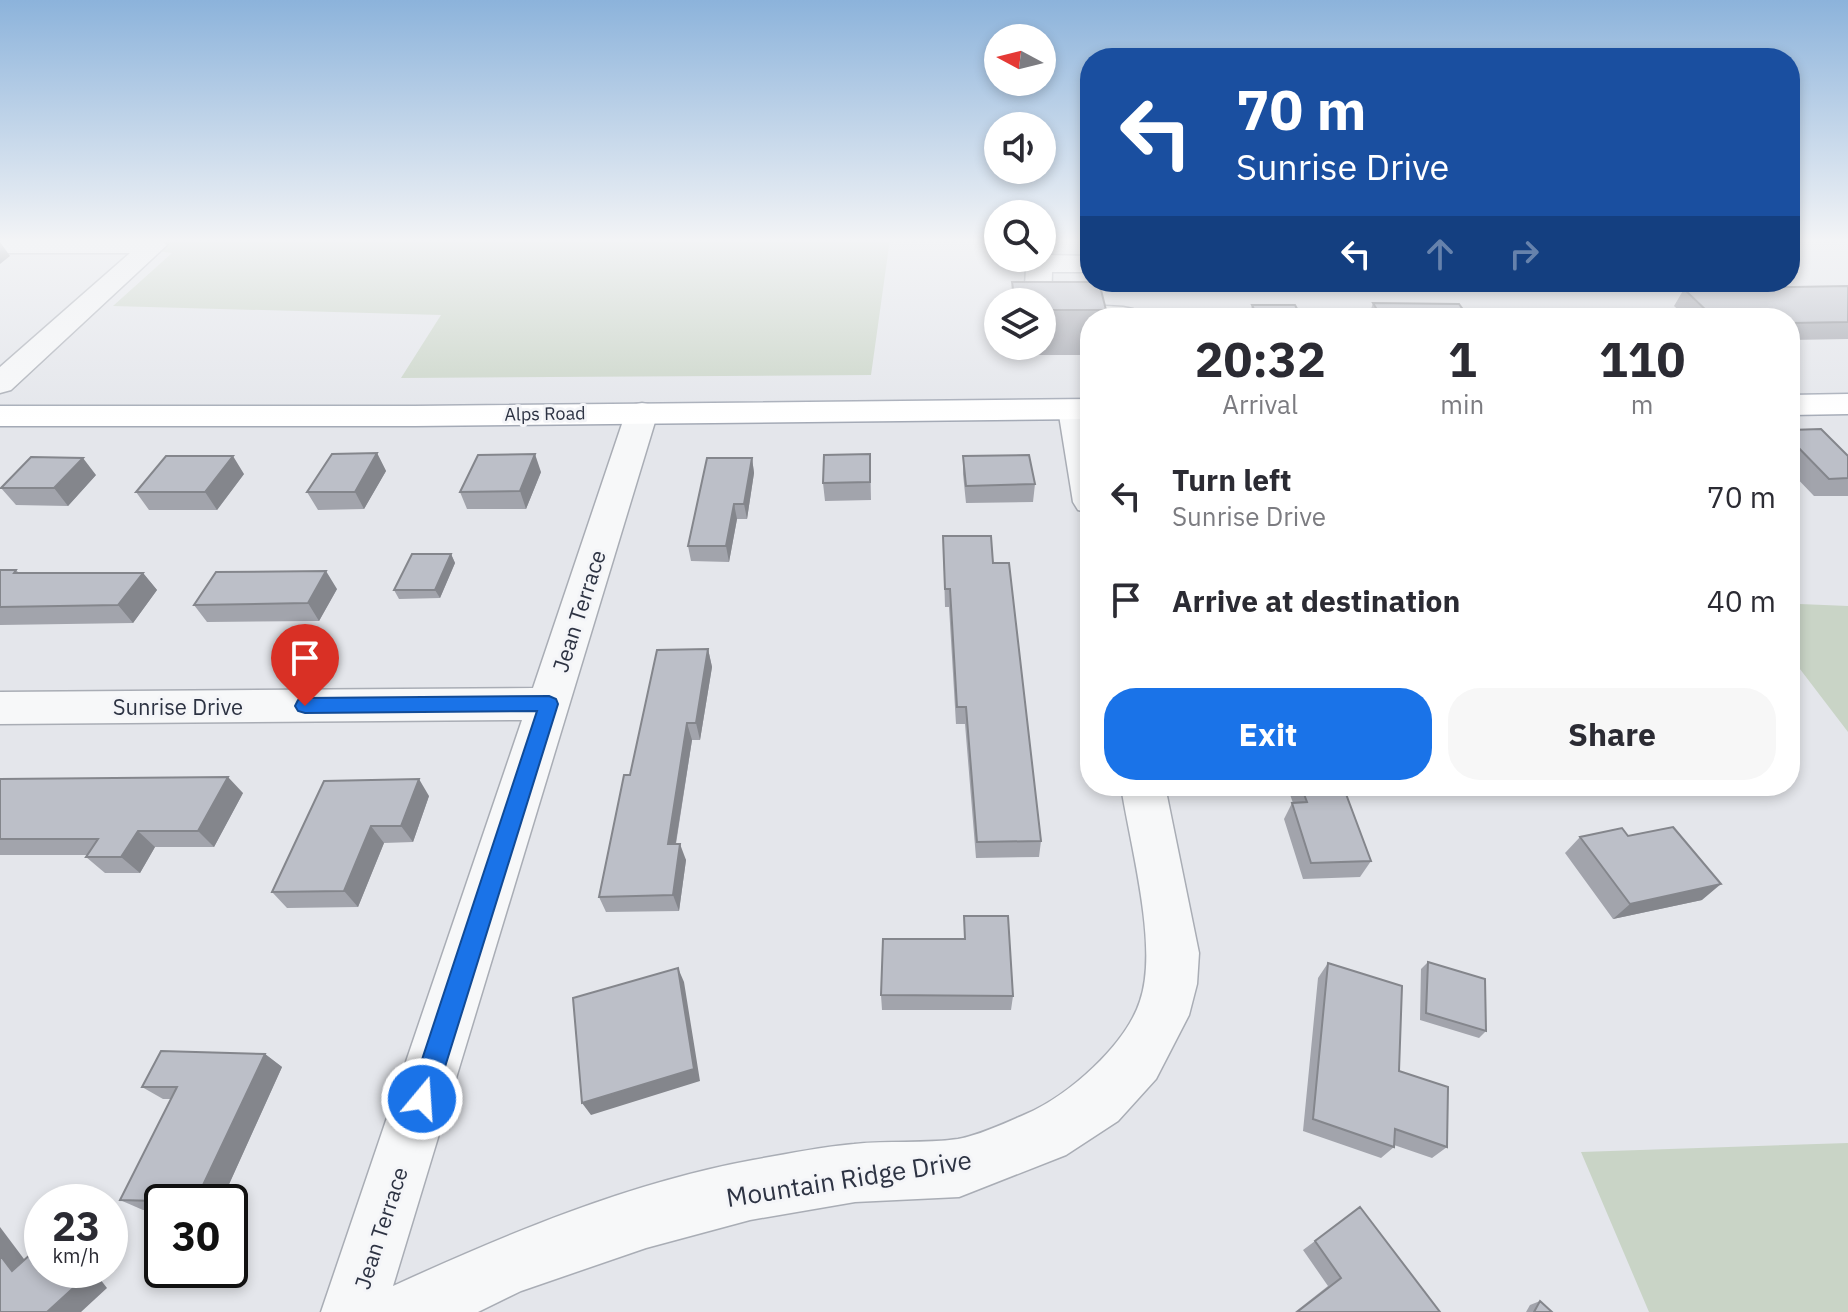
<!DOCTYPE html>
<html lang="en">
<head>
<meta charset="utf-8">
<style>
  :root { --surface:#fff; --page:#f7f7f7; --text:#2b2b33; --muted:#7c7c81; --accent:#1a73e8 }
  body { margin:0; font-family:"IBM Plex Sans",sans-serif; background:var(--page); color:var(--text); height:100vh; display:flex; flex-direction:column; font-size:30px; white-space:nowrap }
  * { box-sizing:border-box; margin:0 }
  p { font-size:26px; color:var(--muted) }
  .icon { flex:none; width:44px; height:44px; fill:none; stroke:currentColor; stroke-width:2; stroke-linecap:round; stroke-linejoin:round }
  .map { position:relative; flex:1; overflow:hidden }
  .side { position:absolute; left:1080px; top:308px; width:720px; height:488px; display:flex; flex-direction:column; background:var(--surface); border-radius:32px; box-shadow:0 4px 12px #0003 }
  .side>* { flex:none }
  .top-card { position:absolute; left:1080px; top:48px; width:720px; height:244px; border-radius:32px; box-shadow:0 4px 12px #0003; background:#1a4fa0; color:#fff; overflow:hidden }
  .needle { width:52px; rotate:277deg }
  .tools { position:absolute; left:984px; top:24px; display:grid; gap:16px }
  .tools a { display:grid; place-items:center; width:72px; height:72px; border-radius:50%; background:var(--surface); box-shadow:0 4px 12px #0003; font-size:40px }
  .speed { position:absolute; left:24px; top:1184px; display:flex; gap:16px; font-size:40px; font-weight:700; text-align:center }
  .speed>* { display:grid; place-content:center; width:104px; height:104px; border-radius:50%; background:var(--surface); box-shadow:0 4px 12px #0003; line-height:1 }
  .speed small { font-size:20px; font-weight:400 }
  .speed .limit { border:4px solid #111; border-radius:12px; background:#fff; color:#111 }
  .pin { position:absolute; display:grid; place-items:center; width:68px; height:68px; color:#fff; margin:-82px -34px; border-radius:50% 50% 50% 0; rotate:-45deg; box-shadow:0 0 8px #0007 }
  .pin .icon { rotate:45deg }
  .me { position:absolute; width:88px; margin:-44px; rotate:18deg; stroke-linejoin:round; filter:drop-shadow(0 0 6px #0008) }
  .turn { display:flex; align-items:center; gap:28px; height:168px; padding:0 24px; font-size:36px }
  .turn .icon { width:104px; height:104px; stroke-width:2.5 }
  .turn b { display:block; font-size:56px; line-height:68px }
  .lanes { display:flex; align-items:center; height:76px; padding:0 24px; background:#0003; justify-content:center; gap:40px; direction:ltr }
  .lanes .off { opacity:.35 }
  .eta { display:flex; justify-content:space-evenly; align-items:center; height:136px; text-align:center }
  .eta b { font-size:48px; font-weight:800; line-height:56px }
  .cta { display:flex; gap:16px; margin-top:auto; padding:16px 24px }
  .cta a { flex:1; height:92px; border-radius:32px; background:var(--accent); color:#fff; font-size:32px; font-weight:800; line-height:92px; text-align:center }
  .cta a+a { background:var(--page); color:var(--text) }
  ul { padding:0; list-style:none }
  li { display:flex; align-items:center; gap:24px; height:104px; padding:0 24px }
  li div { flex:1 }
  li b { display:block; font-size:30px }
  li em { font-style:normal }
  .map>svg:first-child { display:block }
</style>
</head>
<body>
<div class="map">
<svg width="1848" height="1312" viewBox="0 0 1848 1312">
  <rect width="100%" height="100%" fill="#e4e6eb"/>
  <path fill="#c9d4c6" d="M138 239H890L871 375 401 378 441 315 113 306 172 253 128 247Z
    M1800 604 1848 606V732L1790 656V621Z
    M1848 1143V1312H1649L1581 1152Z"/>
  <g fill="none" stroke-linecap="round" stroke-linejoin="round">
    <defs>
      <path id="minor" d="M0 239H159L167 245 11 390 0 393V367L130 253H0Z
        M1048 255 1090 256V272H1052L1051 303 1123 307 1133 309 1137 315 1135 318H1090V321L1042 317V302H1024L1026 269 1038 258Z
        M1074 400 1085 402 1090 411V513L1078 510 1073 502 1058 409 1063 402Z
        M642 403 653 405 658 412 393 1286C507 1234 628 1183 753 1160 786 1154 821 1147 854 1144 888 1140 924 1144 958 1139 980 1135 1005 1123 1026 1114 1068 1096 1126 1045 1140 1001 1159 947 1130 845 1121 786H1165L1199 953 1197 984 1189 1015 1156 1079 1118 1121 1066 1155 959 1197 855 1202 750 1220 646 1248 521 1291 478 1312H321L522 720 0 724V692L533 688 626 412 631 405Z"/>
      <path id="major" d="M1848 394V414L1790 415V395Z
        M1090 399V419L415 426H0V406H415Z"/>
    </defs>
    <use href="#minor" stroke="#a9adb5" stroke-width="3"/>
    <use href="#major" stroke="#a4aab6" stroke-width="3"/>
    <use href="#minor" fill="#f7f8f9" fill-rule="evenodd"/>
    <use href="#major" fill="#fff" fill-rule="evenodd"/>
  </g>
  <path fill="#a2a4ac" d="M1012 282 1106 310 1105 318H1090V355H1013L1012 346H1042V302H1011Z
    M1848 286V339L1790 340V318H1687L1674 306 1684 289Z
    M1373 303 1469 318H1368Z
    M1252 305 1302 318H1249Z
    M1790 430 1848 456V496H1814L1790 471Z
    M377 453 386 471 364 509 318 510 307 492Z
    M870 454 871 500 825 501 823 483Z
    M963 456 1035 484 1033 502 966 503 963 474Z
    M752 458 754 473 747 519H737L729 562 691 561 688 546Z
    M541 472 526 509H467L460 492Z
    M244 474 217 510H149L136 492Z
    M96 475 68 506 16 505 1 488Z
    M943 536 993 563 1041 841 1039 857 976 858 965 724H956L949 607H945Z
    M451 554 455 563 440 598 399 599 394 590Z
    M0 570H16L19 573H143L157 590 133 623 0 625Z
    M337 589 319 621 207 622 194 605Z
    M708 649 712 667 700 740H692L676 844 686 860 679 911 606 912 599 897 630 775Z
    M0 779 243 793 214 847H155L140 873H105L86 857 88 855H0Z
    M324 781 429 796 413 842 384 843 358 907 287 908 272 892Z
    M1287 786H1343L1371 861 1360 877 1303 879 1284 819 1292 803H1293Z
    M1628 836 1702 900 1613 919 1565 853 1580 837Z
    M964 916 1013 996 1011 1010H882L881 995 964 939Z
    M1428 962 1486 1031 1479 1038 1420 1020 1421 969Z
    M1328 963 1399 1071 1447 1147 1432 1158 1394 1145V1147L1381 1158 1303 1131 1318 978Z
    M265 1054 282 1067 221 1202H162V1210H143L120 1200 171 1099H163L142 1087Z
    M1315 1241 1440 1312H1295L1328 1286 1303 1250Z
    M1540 1301 1552 1312H1526L1530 1305Z"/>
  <path fill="#84868c" d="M0 242 10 256 0 264Z
    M377 453 386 471 364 509 355 492Z
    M535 454 541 472 526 509 520 491Z
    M233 456 244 474 217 510 205 492Z
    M83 458 96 475 68 506 54 488Z
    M752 458 754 473 747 519 744 504Z
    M734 504 737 519 729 562 726 546Z
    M451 554 455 563 440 598 435 590Z
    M326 571 337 589 319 621 308 603Z
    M143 573 157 590 133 623 118 605Z
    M708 649 712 667 700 740 696 723Z
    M687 723 692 740 673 860 668 844Z
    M228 777 243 793 214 847 198 831Z
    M419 779 429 796 413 842 401 826Z
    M371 826 384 843 358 907 344 891Z
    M138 831 155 847 140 873 121 857Z
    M680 844 686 860 679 911 673 895Z
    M1721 884 1702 900 1613 919 1630 904Z
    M678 968 684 982 700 1081 591 1115 582 1103Z
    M265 1054 282 1067 221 1202H195Z
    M0 1227 39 1279 12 1271 0 1255Z
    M74 1270H93L107 1288 81 1312H47Z"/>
  <path fill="#bcbfc8" stroke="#84868c" stroke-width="2" d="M1012 282H1099L1106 310H1042V302H1015Z
    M1848 286V322L1790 323V318H1776L1773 316 1713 317 1684 289Z
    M1373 303 1459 304 1469 318H1382Z
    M1252 305H1295L1302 318H1258Z
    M1821 429 1848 456V478L1829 479 1790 439V430Z
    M377 453 355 492H307L332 454Z
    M535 454 520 491 460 492 478 455Z
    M870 454V482L823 483 824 455Z
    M1029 455 1035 484 966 486 963 456Z
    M166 456H233L205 492H136Z
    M31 457 83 458 54 488H1Z
    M707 458H752L744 504H734L726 546H688Z
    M943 536H991L993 563H1009L1041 841 977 842 966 707H957L950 589H945Z
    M412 554H451L435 590H394Z
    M0 570H16L14 573H143L118 605 0 607Z
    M326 571 308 603 194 605 216 572Z
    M708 649 696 723H687L668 844H680L673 895 599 897 624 775H630L657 650Z
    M228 777 198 831H138L121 857H86L98 839H0V779Z
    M419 779 401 826H371L344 891 272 892 324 781Z
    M1301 786H1343L1371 861 1311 863 1292 803 1307 802Z
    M1673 827 1721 884 1630 904 1580 837 1622 828 1628 836Z
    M964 916H1008L1013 996 881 995 883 939H965Z
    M1428 962 1485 979 1486 1031 1426 1013Z
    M1328 963 1402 986 1399 1071 1448 1087 1447 1147 1395 1129 1394 1147 1313 1119Z
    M678 968 694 1069 582 1103 573 998Z
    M161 1051 265 1054 195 1202 120 1200 177 1087H142Z
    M1360 1207 1440 1312H1297L1341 1278 1315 1241Z
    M42 1244V1270H74L82 1280 47 1312H0V1255L12 1271Z
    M1540 1301 1552 1312H1534Z"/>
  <linearGradient id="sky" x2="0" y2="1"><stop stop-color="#8cb3db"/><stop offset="0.57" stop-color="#f3f4f6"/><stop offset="1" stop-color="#f3f4f6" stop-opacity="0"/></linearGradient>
  <rect width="1848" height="422" fill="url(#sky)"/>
  <path fill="#1a73e8" stroke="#114b97" stroke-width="2" d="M549 696 556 699 558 704 435 1099 431 1108 422 1112 413 1108 409 1099 537 711 305 713 298 711 295 706 298 700 305 698Z"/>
  <g text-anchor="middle" stroke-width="6" stroke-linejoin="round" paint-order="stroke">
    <g font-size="18" fill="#2d3343" stroke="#f4f5f8">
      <text transform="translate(545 414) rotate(-1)" y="6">Alps Road</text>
    </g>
    <g font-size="22" fill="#2d3343" stroke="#f4f5f8">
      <text transform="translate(579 611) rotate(-72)" y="8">Jean Terrace</text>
      <text x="178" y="715">Sunrise Drive</text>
      <text transform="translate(381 1228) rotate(-72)" y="8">Jean Terrace</text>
    </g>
    <g font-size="26" fill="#2d3343" stroke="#f4f5f8">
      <text transform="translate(849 1179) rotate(-9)" y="9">Mountain Ridge Drive</text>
    </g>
  </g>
</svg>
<div class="tools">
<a><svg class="needle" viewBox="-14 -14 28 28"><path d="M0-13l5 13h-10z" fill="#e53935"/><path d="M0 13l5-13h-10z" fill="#7c7c81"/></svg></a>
<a><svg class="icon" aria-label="sound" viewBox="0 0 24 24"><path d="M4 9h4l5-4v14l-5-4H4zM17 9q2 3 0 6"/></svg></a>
<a><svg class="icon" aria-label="search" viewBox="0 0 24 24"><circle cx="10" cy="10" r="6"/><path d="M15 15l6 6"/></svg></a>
<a><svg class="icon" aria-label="layers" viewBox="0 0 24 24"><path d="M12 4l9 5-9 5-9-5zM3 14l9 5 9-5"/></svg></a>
</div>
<div class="speed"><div>23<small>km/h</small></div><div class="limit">30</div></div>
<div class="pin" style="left:305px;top:706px;background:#d93025"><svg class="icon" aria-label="arrive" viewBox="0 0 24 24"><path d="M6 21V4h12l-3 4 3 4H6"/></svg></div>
<svg class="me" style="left:422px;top:1099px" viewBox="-20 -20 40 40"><circle r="17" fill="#1a73e8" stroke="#fff" stroke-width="3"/><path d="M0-11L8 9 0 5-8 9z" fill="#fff"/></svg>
<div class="top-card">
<div class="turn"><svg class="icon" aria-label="left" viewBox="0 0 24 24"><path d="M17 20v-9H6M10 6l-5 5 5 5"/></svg><div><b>70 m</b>Sunrise Drive</div></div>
<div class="lanes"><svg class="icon" aria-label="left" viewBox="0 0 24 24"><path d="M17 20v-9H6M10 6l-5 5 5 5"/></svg><svg class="icon off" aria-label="ahead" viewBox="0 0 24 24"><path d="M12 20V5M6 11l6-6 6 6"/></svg><svg class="icon off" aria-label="right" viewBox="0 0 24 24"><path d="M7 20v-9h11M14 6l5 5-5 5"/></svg></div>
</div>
<section class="side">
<div class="eta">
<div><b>20:32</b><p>Arrival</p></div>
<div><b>1</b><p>min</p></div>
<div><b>110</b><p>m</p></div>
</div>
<ul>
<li><svg class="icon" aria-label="left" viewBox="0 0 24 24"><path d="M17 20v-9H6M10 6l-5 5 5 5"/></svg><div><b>Turn left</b><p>Sunrise Drive</p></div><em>70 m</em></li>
<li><svg class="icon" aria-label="arrive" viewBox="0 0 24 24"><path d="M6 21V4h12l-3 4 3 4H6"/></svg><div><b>Arrive at destination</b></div><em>40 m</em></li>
</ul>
<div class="cta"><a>Exit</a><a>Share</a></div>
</section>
</div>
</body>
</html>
